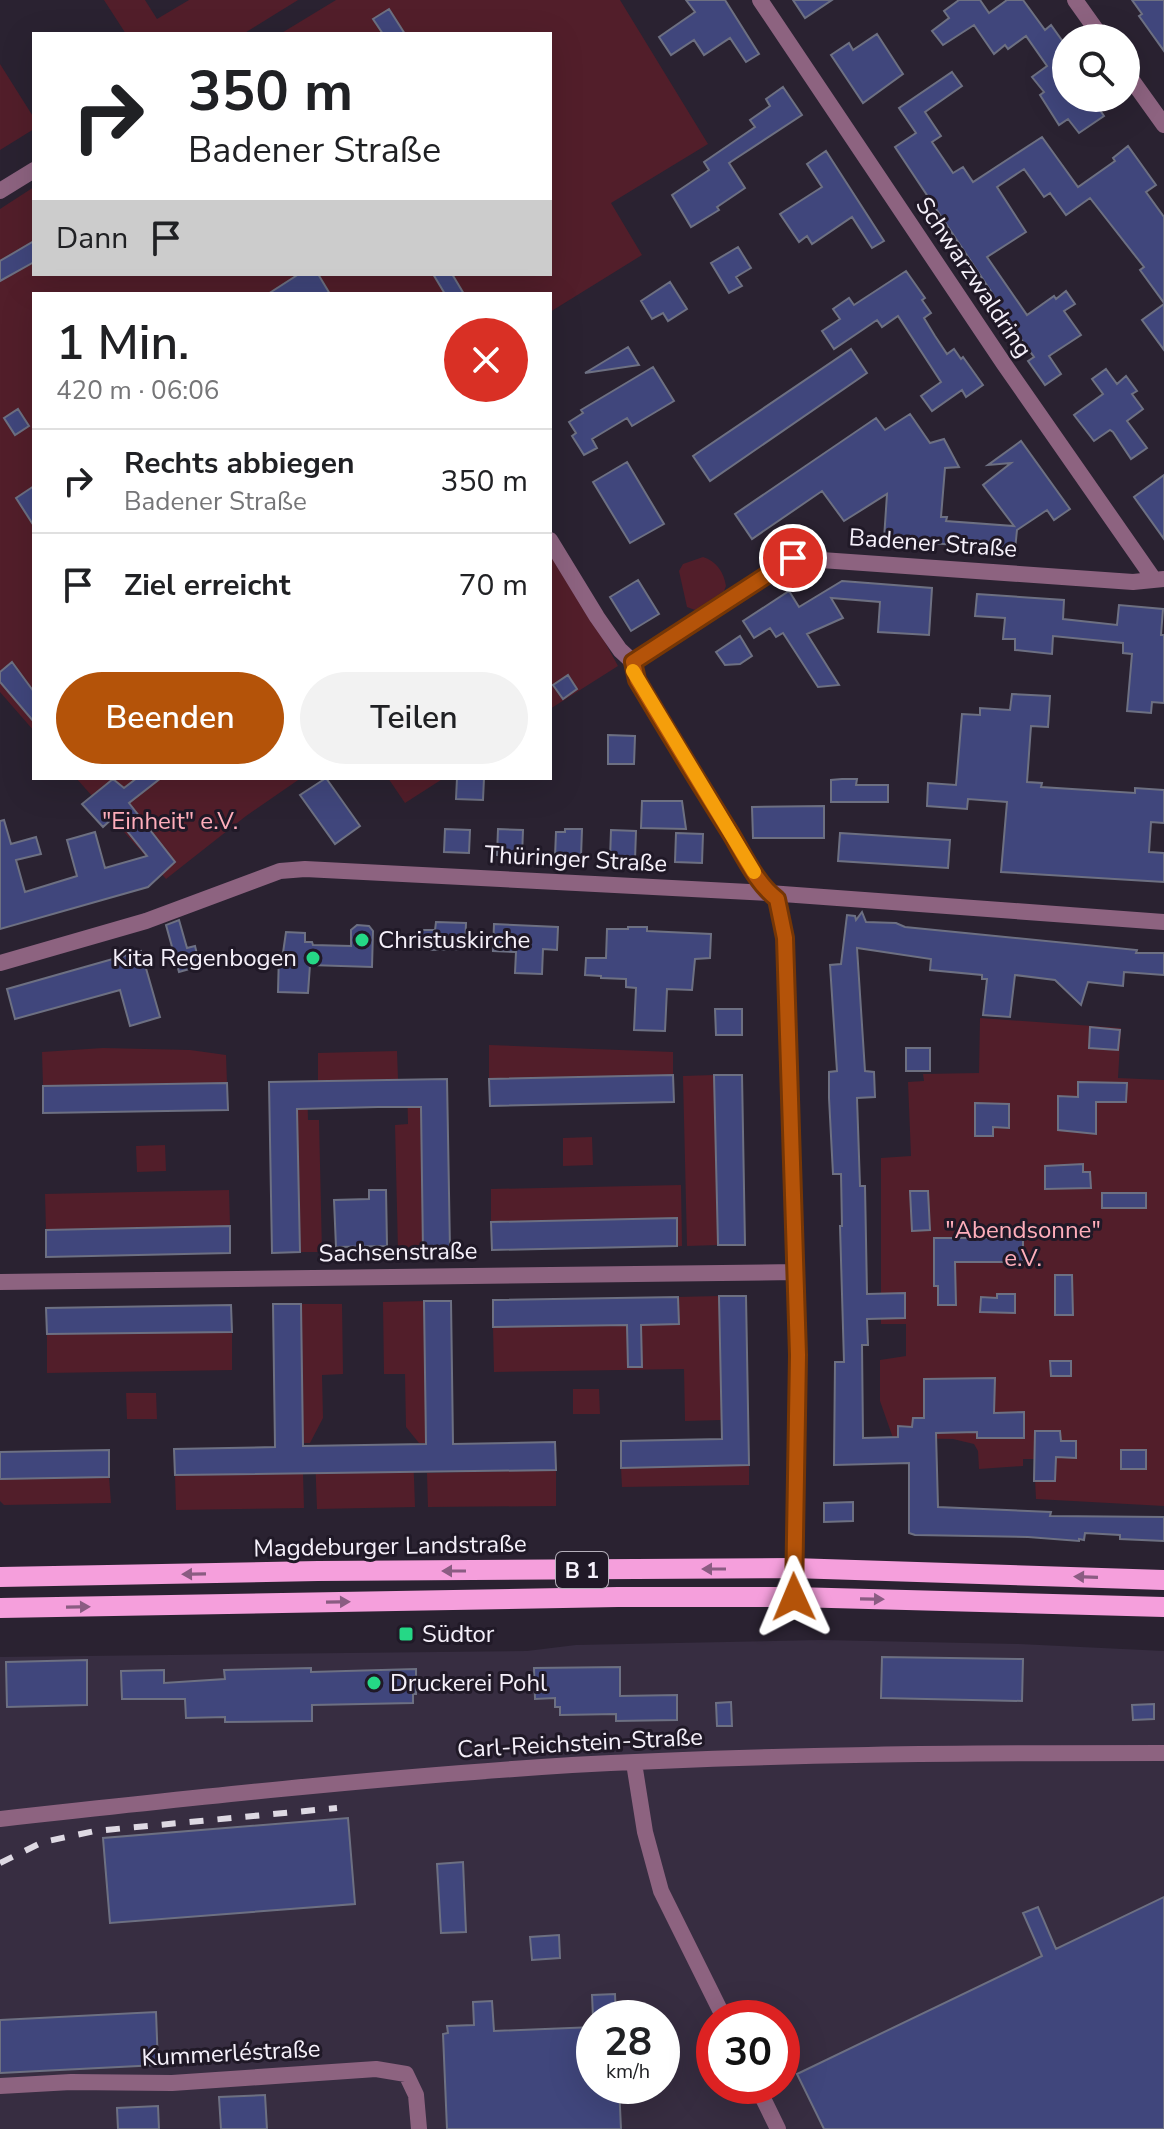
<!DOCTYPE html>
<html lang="de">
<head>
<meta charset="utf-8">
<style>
  :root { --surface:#fff; --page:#f2f2f2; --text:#202124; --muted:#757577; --line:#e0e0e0; --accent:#b45309 }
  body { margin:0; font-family:"Nunito Sans",sans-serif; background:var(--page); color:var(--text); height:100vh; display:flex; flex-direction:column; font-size:30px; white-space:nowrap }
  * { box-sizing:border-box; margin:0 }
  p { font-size:26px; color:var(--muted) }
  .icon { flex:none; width:44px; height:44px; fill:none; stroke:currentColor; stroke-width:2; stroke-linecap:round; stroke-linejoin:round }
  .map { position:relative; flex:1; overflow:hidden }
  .sheet { position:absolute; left:32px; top:292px; width:520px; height:488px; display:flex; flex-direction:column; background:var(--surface); border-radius:0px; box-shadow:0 8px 32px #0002 }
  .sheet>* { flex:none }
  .top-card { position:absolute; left:32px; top:32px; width:520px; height:244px; border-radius:0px; box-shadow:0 8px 32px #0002; background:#fff; color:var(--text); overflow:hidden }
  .fabs { position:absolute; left:1052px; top:24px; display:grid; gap:16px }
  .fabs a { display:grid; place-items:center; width:88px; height:88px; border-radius:50%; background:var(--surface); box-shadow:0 8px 32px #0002; font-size:40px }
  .speed { position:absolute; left:576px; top:2000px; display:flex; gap:16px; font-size:40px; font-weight:700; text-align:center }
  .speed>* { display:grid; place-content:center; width:104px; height:104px; border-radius:50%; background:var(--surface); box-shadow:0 8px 32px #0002; line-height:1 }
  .speed small { font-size:20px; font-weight:400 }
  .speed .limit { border:12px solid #d22; background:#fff; color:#111 }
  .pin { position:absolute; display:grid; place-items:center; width:68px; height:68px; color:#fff; margin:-34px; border:4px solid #fff; border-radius:50%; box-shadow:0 2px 8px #0007 }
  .me { position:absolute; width:88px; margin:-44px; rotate:359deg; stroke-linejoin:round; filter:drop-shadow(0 0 6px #0008) }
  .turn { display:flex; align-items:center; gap:28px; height:168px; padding:0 24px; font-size:36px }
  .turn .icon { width:104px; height:104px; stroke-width:2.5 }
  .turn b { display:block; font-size:56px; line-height:68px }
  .then { display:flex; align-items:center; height:76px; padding:0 24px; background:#0003; gap:16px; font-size:30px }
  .round { display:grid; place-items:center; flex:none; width:84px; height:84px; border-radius:42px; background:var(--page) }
  .overview { display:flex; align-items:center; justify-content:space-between; height:136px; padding:0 24px }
  h1 { font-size:48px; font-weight:600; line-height:60px }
  .cta { display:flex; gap:16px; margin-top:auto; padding:16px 24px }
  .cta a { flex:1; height:92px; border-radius:48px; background:var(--accent); color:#fff; font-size:32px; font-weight:600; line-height:92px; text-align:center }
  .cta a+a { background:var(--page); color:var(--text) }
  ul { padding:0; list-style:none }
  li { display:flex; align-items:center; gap:24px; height:104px; padding:0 24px; border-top:2px solid var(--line) }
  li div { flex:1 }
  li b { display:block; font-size:30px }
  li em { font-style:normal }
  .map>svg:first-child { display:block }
</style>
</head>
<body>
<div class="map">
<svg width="1164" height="2129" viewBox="0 0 1164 2129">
  <rect width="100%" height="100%" fill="#2a2231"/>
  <path fill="#372d41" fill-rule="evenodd" d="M821 1640 1019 1644 1164 1651V2129H0V1657L527 1651 576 1645ZM594 2018H662V2086H594ZM714 2018H782V2086H714Z"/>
  <path fill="#521e2a" d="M104 0H145L157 19 189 0H298L243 34H126Z
    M336 0H620L708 144 611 203 642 255 550 312V294H34V731L0 692V209L34 187V274H550V34H280Z
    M0 64 34 118V129L0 150Z
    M550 541 618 666 550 709Z
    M703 557C716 561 724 572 726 586L724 591 695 610 687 607 679 571 683 564Z
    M76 778H301L246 816 166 879Z
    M388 778H444L405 803Z
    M980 1018 1121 1028 1118 1078 1164 1080V1506L1036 1499 1034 1459H1023V1466L979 1469 978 1451 974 1444 953 1439 893 1438 880 1401V1360L906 1356V1324H881V1158L911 1156 908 1082 924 1081 923 1074 979 1073Z
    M489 1045 673 1052V1075L489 1079Z
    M103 1048 190 1050 226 1055 227 1083 43 1086 42 1052Z
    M397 1051 398 1079 318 1081V1053Z
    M714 1075 718 1245 687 1246 683 1076Z
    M407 1080H420L423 1251H398L395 1125 408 1124Z
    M297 1082H307L308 1120H319L322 1252H300Z
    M592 1137 593 1165 563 1166V1138Z
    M165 1145 166 1171 137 1172 136 1146Z
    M681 1185 682 1246H677V1219L491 1222V1189Z
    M229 1190 230 1226 46 1230 45 1194Z
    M719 1296 721 1420 685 1421 684 1369 494 1372 493 1327 678 1324V1297Z
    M424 1301 426 1443H419L406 1427 405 1374H384L383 1302Z
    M301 1304H342L343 1374 322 1375 323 1418 310 1443H303Z
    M232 1332V1370L47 1373V1334Z
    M573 1389H599L600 1414H573Z
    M126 1393H156L157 1419H127Z
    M324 1446 325 1473 404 1472 413 1450 415 1507 317 1509 315 1455Z
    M749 1465V1485L622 1487 621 1468Z
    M556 1470V1506L428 1507 427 1473Z
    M303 1473 304 1508 176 1510 175 1475Z
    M109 1477 111 1503 4 1505 0 1501V1479Z"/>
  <path fill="#40467c" stroke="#6d7082" stroke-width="2" d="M686 0H725L759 54 746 62 730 38 704 55 694 40 671 55 659 37 695 12Z
    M793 0H832L805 18Z
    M959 0H980L989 13 1007 0H1023L1045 30 1051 25 1066 46V98H1095L1093 100 1104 116 1079 133 1068 119 1059 125 1040 95 1044 92 1032 77 1047 66 1026 36 1008 49 1005 45 994 54 974 25 943 45 932 31 949 18 944 11Z
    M1132 0H1164V51L1139 16 1142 14Z
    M389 9 405 34H383L373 19Z
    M877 34 903 74 863 103 831 55 849 43 853 50Z
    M952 72 962 86 925 112 941 136 932 142 953 173 963 167 973 182 1042 137 1078 187 1115 161 1113 158 1128 146 1156 185 1146 192 1164 217V303L1140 270 1144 267 1090 198 1066 215 1050 193 1044 197 1024 169 997 187 1026 232 987 257 1027 315 1054 296 1056 299 1066 291 1075 304 1064 311 1081 335 1049 356 1061 374 1045 385 1028 361 1034 357 991 298 994 296 895 147 916 133 899 108Z
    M783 87 802 115 729 163 745 188 717 207 719 210 691 227 672 195 709 170 704 162 755 127 750 120 770 106 766 99Z
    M826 151 884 241 872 248 852 217 812 244 807 236 799 242 780 214 822 187 807 164Z
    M34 241V262L0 281V261Z
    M738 247 751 268 736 277 742 286 729 293 711 263Z
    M906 271 925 298 922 300 931 313 924 318 935 336 947 354 954 349 961 359 963 357 983 385 966 397 962 390 932 411 921 396 941 382 898 316 882 327 877 320 834 349 822 331 840 319 833 309 849 298 854 305Z
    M299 274H318L330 294H268Z
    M433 274H452L464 294H445Z
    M670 282 687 309 668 321 663 313 652 319 641 301Z
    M1164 304V350L1142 320Z
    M628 347 639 365 585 373Z
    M851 349 867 373 710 481 693 456Z
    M653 367 674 401 632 426 627 418 592 439 597 448 584 455 572 436 576 433 569 422 583 413 581 410Z
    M1106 369 1117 384 1126 376 1137 391 1132 394 1143 409 1127 421 1147 448 1131 459 1113 432 1110 430 1094 441 1074 415 1103 394 1092 379Z
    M18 409 29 426 15 435 4 418Z
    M910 414 930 443 944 439 959 467 945 468 941 517H947L946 521 1014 526 983 485 1011 463 988 465 1021 441 1070 509 1054 520 1047 510 1017 530 1015 550 884 539 887 494 844 521 822 491 752 539 735 514 876 418 885 430Z
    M627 462 664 524 630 543 593 482Z
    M1164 475V539L1134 497Z
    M34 486V526L16 498Z
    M638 580 659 614 631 631 610 597Z
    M842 581 932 588 929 635 878 632 880 602 831 598 843 618 807 634 839 685 818 687 783 633 776 637 770 628 754 638 743 621 789 591 799 607Z
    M977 594 1064 600 1063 619 1117 625 1119 605 1163 609 1161 635H1164V703L1152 702 1151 713 1127 711 1132 654 1123 653V643L1053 636 1052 654 1015 650V639H1003L1005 618 975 616Z
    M740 636 752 656 740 664 725 665 716 652Z
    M12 662 34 692V722L0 682V672Z
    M568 675 577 689 563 699 553 685Z
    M1012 694 1050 696 1048 727 1031 726 1027 782 1042 783 1041 787 1135 793V788L1164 790V823L1151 822 1149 852 1164 853V882L1001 872 1007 802 968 799 967 809 927 806 928 783 956 785 962 714 980 715V708L1010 710Z
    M608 735 635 736 634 764H608Z
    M137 778H161L129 803 175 862 148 887 0 929V821L4 820 11 844 36 837 41 854 16 860 25 892 77 876 67 840 95 832 105 868 147 856 115 816 103 827 82 804 113 779 124 788Z
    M326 778 360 826 335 844 300 795Z
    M457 778H484L483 800 456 799Z
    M842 779H857L856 785H888V802H831V780Z
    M642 801H682L686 829 641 828Z
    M824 806V838H753L752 807Z
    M445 829 470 830 469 853 444 852Z
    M498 829 523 830 522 856 497 855Z
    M565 829H582L581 857H555L556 832H565Z
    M611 830 636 831 635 860 610 859Z
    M676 833 703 834 702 863 675 862Z
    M840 833 950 840 948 868 838 861Z
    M862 912 866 922 896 923 905 927 1137 950 1136 953H1164V975L1124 972 1123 986 1088 982 1081 1005 1055 980 1015 975 1010 1017 983 1015 987 979H982V975L930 970 931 959 857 948 865 1071 874 1072 875 1097 857 1098 860 1186H865L867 1294 905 1293V1318L867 1319 868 1345H862L863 1438 898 1437V1426L912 1427 913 1418H924V1379L995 1378 994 1413 1024 1412V1438H977V1432L936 1433 938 1507 1051 1512 1050 1516 1164 1517V1541L1120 1539V1535L1085 1533 1084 1540 1079 1539V1541L1028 1537 915 1535 909 1533V1463L834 1465 835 1362H844L840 1226H842L841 1174H833L829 1098V1072L837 1071 830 965 841 964 847 915 855 916 856 920Z
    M179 920 187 948 195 946 200 966 179 972 166 925Z
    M436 922 466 923 465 949 428 950V944H417V930H435Z
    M494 924 558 927 557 950 543 949 542 974 515 973 516 952 493 951Z
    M357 925 369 926 373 931 372 967 310 965 308 993 278 992 279 953H283L286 932 305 933V942H312L313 945 351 946V930Z
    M628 927H647V931L711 934 710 958 695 959 692 990 667 989 665 1031 634 1030 636 988 626 987V979L601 978V976L585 975 586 958H606L607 929H628Z
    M141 951 160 1017 130 1026 120 990 15 1019 7 989Z
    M715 1009H742V1035H716Z
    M1090 1027 1120 1030 1118 1050 1089 1048Z
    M906 1048H930V1071H906Z
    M673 1075 674 1102 490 1106 489 1079Z
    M714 1075H742L745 1245H718Z
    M447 1079 450 1250 423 1251 421 1107H378L297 1109 300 1252 272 1253 269 1082Z
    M1078 1082 1127 1083 1126 1102H1096V1134L1058 1130V1096L1078 1097Z
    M227 1083 228 1110 43 1113V1086Z
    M975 1103 1009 1104V1128L993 1127V1136H975Z
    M1083 1164V1172H1090L1091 1188 1045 1189V1166Z
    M369 1190H386L387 1246 336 1247 334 1200 369 1199Z
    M910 1191H928L930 1230 912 1231Z
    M1102 1193H1146V1208H1102Z
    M677 1218V1246L492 1250 491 1222Z
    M230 1226V1253L46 1257V1230Z
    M934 1238H1023V1262H955L956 1305H938V1286H934Z
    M1055 1275H1072L1073 1315H1055Z
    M997 1294H1015V1313L980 1312 981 1297 997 1298Z
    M719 1296H746L749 1465 621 1468V1441L722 1439Z
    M678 1297 679 1324 641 1325 642 1367H628L627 1325 493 1327V1300Z
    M424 1301H451L453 1444 555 1442 556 1470 175 1475 174 1449 275 1447 273 1304H301L303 1446 426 1444Z
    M231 1305 232 1332 47 1334 46 1308Z
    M1050 1361H1071V1376H1051Z
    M1035 1431H1060L1061 1441H1076V1458L1056 1457 1055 1481H1034Z
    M109 1450V1477L0 1479V1452Z
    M1121 1450H1146V1469H1121Z
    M853 1502V1521L824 1522V1503Z
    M882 1657 1023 1659 1022 1701 881 1698Z
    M87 1660V1705L7 1707 6 1662Z
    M620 1667V1696L677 1695V1720L616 1721V1714L560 1715V1707H555V1698L535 1699 534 1668Z
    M311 1668V1672L416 1669V1694H413V1703L312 1705V1721L225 1722V1717L186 1718 185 1699H122L121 1671 164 1670V1683L225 1679 224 1670Z
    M731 1702 732 1726H717L716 1703Z
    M1154 1704V1719L1133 1720 1132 1705Z
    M348 1818 355 1904 110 1923 103 1838Z
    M463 1862 466 1932 441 1933 437 1864Z
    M1164 1897V2129H824L797 2074 1042 1956 1023 1913 1038 1907 1056 1949Z
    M559 1935 560 1958 532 1960 530 1937Z
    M615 1994 616 2018H593L592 1995Z
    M492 2001 494 2031 594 2027V2086H619L621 2129H447L443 2034 448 2033 447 2026 474 2025 473 2002Z
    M156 2012 158 2065 0 2073V2020Z
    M265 2095 267 2129H221L219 2097Z
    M158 2106 159 2129H118L117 2108Z"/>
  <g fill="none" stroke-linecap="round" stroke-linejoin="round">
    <path stroke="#8d6380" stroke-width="16" d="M760 0 1004 364 1153 578
      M1075 0 1102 38
      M1126 72 1164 125
      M0 191 34 170
      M550 540 597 617 620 650 633 662 637 680 754 872 769 893 777 899 785 938 798 1355 794 1597
      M633 662 793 558 1133 582 1164 579
      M0 963 146 921 280 871 305 869 769 893 1164 922
      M0 1282 796 1272
      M634 1763 645 1832 661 1891 724 2018
      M0 1819C190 1798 381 1777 572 1765 769 1754 967 1753 1164 1753
      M0 2086 71 2082 172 2083 376 2069 406 2074 416 2095 419 2129
      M757 2086 778 2129"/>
    <path stroke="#f59fdc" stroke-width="20" d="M0 1577 318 1571 793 1568 1164 1580
      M0 1608 618 1597H794L1164 1607"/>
    <path stroke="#ded9e3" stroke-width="6" stroke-dasharray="14 14" stroke-linecap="butt" d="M0 1863 43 1842 95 1831 337 1808"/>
  </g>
  <defs><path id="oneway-solid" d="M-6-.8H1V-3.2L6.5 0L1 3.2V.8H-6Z" transform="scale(2)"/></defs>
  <g fill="#8a5c82">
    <use href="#oneway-solid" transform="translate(714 1569) rotate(180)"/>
    <use href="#oneway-solid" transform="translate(454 1571) rotate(180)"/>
    <use href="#oneway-solid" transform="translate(194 1574) rotate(179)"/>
    <use href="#oneway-solid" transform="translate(1086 1577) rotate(-178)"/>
    <use href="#oneway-solid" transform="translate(872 1599) rotate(1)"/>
    <use href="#oneway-solid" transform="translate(338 1602) rotate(-1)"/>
    <use href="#oneway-solid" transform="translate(78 1607) rotate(-1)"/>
  </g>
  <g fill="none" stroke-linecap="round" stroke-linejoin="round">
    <defs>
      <path id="route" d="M793 558 633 662 637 680C668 732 699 783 731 834 744 856 757 884 777 899L785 938 798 1355 794 1597"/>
    </defs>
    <use href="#route" stroke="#753606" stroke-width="20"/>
    <use href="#route" stroke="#b45309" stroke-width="14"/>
    <path stroke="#f59e0b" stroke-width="14" d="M633 671 754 872"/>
  </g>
  <g fill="#25d886" stroke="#201927" stroke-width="3">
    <circle cx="362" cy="940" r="8"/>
    <circle cx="313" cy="958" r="8"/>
    <rect x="398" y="1626" width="16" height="16" rx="4"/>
    <circle cx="374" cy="1683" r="8"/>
  </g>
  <g text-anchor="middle" stroke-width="6" stroke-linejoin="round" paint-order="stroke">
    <rect fill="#201927" stroke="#b5b0bb" stroke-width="2" x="556" y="1552" width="52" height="36" rx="6"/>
    <g font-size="22" font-weight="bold" fill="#f5f0fa">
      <text x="582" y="1578">B 1</text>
    </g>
    <g font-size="24" fill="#f5f0fa" stroke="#201927">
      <text transform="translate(974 277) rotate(56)" y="8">Schwarzwaldring</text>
      <text transform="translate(933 543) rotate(4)" y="8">Badener Straße</text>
      <text transform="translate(576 859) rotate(3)" y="8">Thüringer Straße</text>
      <text transform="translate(398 1252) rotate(-1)" y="8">Sachsenstraße</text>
      <text transform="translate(390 1546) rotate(-1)" y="8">Magdeburger Landstraße</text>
      <text transform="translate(580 1743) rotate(-3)" y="8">Carl-Reichstein-Straße</text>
      <text transform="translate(231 2053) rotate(-3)" y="8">Kummerléstraße</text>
    </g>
    <g font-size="24" fill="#ffaebb" stroke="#201927">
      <text x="170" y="829">"Einheit" e.V.</text>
      <text x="1023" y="1238">"Abendsonne"<tspan x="1023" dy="28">e.V.</tspan></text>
    </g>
    <g font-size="24" fill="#f5f0fa" stroke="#201927" text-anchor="start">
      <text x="378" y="948">Christuskirche</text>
      <text x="297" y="966" text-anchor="end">Kita Regenbogen</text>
      <text x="422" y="1642">Südtor</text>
      <text x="390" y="1691">Druckerei Pohl</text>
    </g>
  </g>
</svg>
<div class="fabs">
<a><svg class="icon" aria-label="search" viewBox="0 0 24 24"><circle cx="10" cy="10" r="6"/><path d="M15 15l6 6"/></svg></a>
</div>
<div class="speed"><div>28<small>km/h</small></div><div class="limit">30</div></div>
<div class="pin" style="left:793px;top:558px;background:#d93025"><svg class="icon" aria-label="arrive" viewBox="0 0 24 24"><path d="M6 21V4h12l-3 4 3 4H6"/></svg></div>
<svg class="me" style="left:794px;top:1597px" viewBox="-20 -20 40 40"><path d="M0-17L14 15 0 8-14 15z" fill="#b45309" stroke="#fff" stroke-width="4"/></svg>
<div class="top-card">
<div class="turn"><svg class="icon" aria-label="right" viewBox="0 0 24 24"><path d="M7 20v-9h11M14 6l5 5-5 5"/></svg><div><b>350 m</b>Badener Straße</div></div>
<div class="then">Dann<svg class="icon" aria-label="arrive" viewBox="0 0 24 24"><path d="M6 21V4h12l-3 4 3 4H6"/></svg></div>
</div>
<section class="sheet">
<div class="overview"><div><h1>1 Min.</h1><p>420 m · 06:06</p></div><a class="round" style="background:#d93025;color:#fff"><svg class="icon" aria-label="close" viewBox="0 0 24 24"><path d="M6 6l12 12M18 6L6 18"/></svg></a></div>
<ul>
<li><svg class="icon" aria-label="right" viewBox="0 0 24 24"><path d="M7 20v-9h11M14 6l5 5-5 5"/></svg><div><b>Rechts abbiegen</b><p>Badener Straße</p></div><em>350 m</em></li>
<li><svg class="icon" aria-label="arrive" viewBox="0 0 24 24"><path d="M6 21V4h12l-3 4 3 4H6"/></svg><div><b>Ziel erreicht</b></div><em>70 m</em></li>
</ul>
<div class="cta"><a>Beenden</a><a>Teilen</a></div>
</section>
</div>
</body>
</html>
